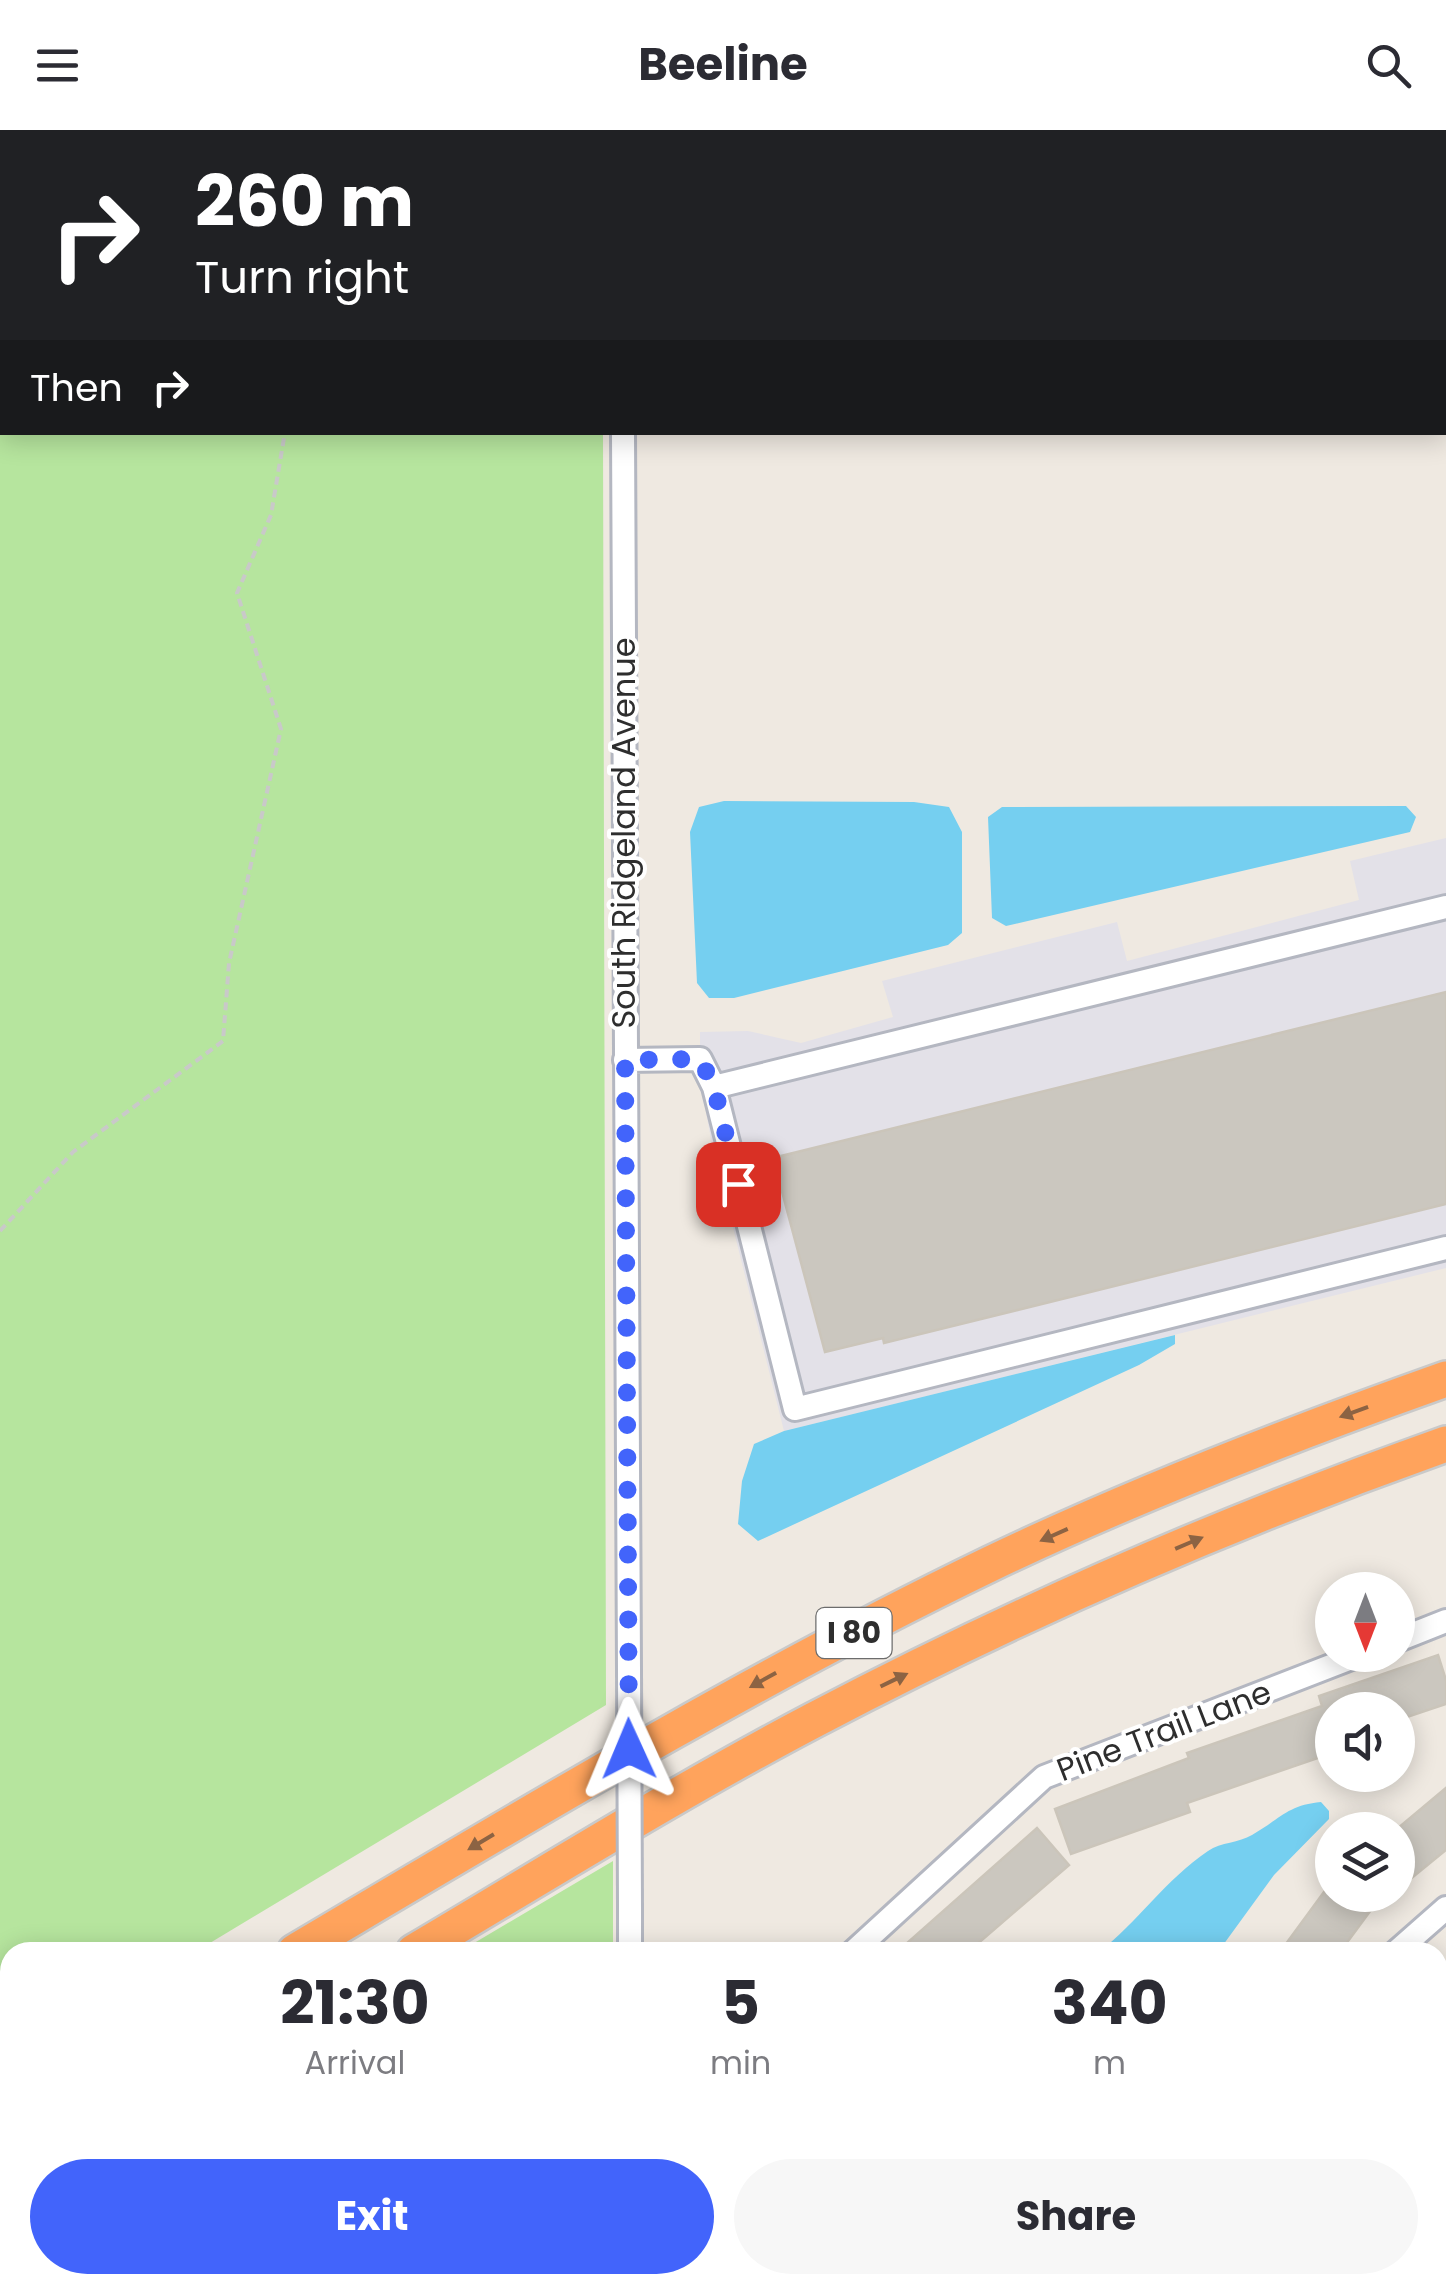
<!DOCTYPE html>
<html lang="en">
<head>
<meta charset="utf-8">
<style>
  :root { --surface:#fff; --page:#f7f7f7; --text:#2b2b33; --muted:#7c7c81; --accent:#4264fb }
  body { margin:0; font-family:Poppins,sans-serif; background:var(--page); color:var(--text); height:100vh; display:flex; flex-direction:column; font-size:38px; white-space:nowrap }
  * { box-sizing:border-box; margin:0 }
  p { font-size:32px; color:var(--muted) }
  .icon { flex:none; width:55px; height:55px; fill:none; stroke:currentColor; stroke-width:2; stroke-linecap:round; stroke-linejoin:round }
  .map { position:relative; flex:1; overflow:hidden }
  .panel { position:absolute; left:0px; top:1812px; width:1448px; height:352px; display:flex; flex-direction:column; background:var(--surface); border-radius:30px 30px 0 0; box-shadow:0 5px 25px #0003 }
  .panel>* { flex:none }
  .top-card { position:absolute; left:0px; top:0px; width:1448px; height:305px; box-shadow:0 5px 25px #0003; background:#202124; color:#fff; overflow:hidden }
  .needle { width:65px; rotate:180deg }
  .controls { position:absolute; left:1315px; top:1442px; display:grid; gap:20px }
  .controls a { display:grid; place-items:center; width:100px; height:100px; border-radius:50%; background:var(--surface); box-shadow:0 5px 25px #0003; font-size:50px }
  .pin { position:absolute; display:grid; place-items:center; width:85px; height:85px; color:#fff; margin:-42px; border-radius:20px; box-shadow:0 5px 15px #0006 }
  .me { position:absolute; width:110px; margin:-55px; rotate:359deg; stroke-linejoin:round; filter:drop-shadow(0 0 8px #0008) }
  .turn { display:flex; align-items:center; gap:35px; height:210px; padding:0 30px; font-size:45px }
  .turn .icon { width:130px; height:130px; stroke-width:2.5 }
  .turn b { display:block; font-size:70px; line-height:85px }
  .then { display:flex; align-items:center; height:95px; padding:0 30px; background:#0003; gap:20px; font-size:38px }
  .eta { display:flex; justify-content:space-evenly; align-items:center; height:170px; text-align:center }
  .eta b { font-size:60px; font-weight:700; line-height:70px }
  .action { display:flex; gap:20px; margin-top:auto; padding:20px 30px }
  .action a { flex:1; height:115px; border-radius:60px; background:var(--accent); color:#fff; font-size:40px; font-weight:700; line-height:115px; text-align:center }
  .action a+a { background:var(--page); color:var(--text) }
  header { display:flex; justify-content:space-between; align-items:center; height:130px; padding:0 30px; background:var(--surface); font-size:45px; font-weight:700 }
  .map>svg:first-child { display:block }
</style>
</head>
<body>
<header><svg class="icon" aria-label="menu" viewBox="0 0 24 24"><path d="M4 6h16M4 12h16M4 18h16"/></svg>Beeline<svg class="icon" aria-label="search" viewBox="0 0 24 24"><circle cx="10" cy="10" r="6"/><path d="M15 15l6 6"/></svg></header>
<div class="map">
<svg width="1446" height="2163" viewBox="0 0 1446 2163">
  <rect width="100%" height="100%" fill="#efe9e1"/>
  <path fill="#e3e1e8" d="M1446 708V1138L784 1301 712 1014 700 951V902L748 901 801 913 893 887 882 851 1117 792 1127 831 1359 770 1350 731Z"/>
  <path fill="#b6e59e" d="M0 0H601L2 2V302L603 303 606 1575 195 1822H10V1934L0 1940Z
    M613 1731V1822H459Z
    M10 2091V2155H617V2163H0V2097Z"/>
  <path fill="#75cff0" d="M724 671 914 672 949 677 962 702V803L948 815 734 868H709L697 853 690 702 699 677Z
    M1406 676 1416 687 1410 702 1006 796 992 788 988 687 1002 677Z
    M1175 1205V1214L1139 1235 758 1411 738 1394 742 1351 754 1314 784 1301Z
    M1321 1672 1329 1681V1689L1274 1745 1218 1822H1099C1138 1792 1166 1749 1208 1721 1221 1712 1239 1713 1252 1705 1279 1690 1287 1675 1321 1672Z"/>
  <path fill="#cbc7bf" stroke="#cbc5ba" stroke-width="2.5" d="M1446 862V1074L884 1213 883 1208 825 1222 773 1028Z
    M1438 1525 1446 1550V1574L1398 1590V1580H1332V1623L1187 1673 1190 1682 1071 1724 1055 1679 1189 1628 1187 1623 1322 1576 1319 1566Z
    M1446 1658V1720L1398 1759V1698Z
    M1037 1698 1069 1735 968 1822H897Z
    M1332 1751V1765H1382L1340 1822H1280Z"/>
  <g fill="none" stroke-linecap="round" stroke-linejoin="round">
    <defs>
      <path id="minor" d="M622 0V2
        M623 302 629 1540
        M625 930 700 929 714 957 795 1279 1446 1118
        M714 957 1446 777
        M1398 1510 1446 1491
        M630 1822V1777
        M853 1822 1044 1647 1359 1525
        M1396 1822 1446 1778
        M1438 1871 1446 1862
        M1438 1902 1446 1903
        M631 2155 632 2163
        M1330 2155V2163"/>
      <path id="highway" d="M295 1822C523 1687 750 1550 990 1434 1138 1363 1291 1304 1446 1249
        M414 1822C546 1744 677 1662 814 1590 1018 1483 1229 1391 1446 1314
        M0 1998 10 1992
        M0 2069 10 2063"/>
    </defs>
    <use href="#minor" stroke="#b4b7c1" stroke-width="28"/>
    <use href="#highway" stroke="#c9c9c9" stroke-width="40"/>
    <path stroke="#c9c9c9" stroke-width="4" stroke-dasharray="8 5" stroke-linecap="butt" d="M151 0V2
      M0 1101 73 1022 223 911 229 833 281 599 237 463 271 385 285 302
      M1438 2091 1446 2088
      M1438 2120H1440
      M1261 2155 1262 2163"/>
    <use href="#minor" stroke="#fff" stroke-width="22"/>
    <use href="#highway" stroke="#ffa35c" stroke-width="35"/>
    <defs>
      <path id="minor-bridge" d="M629 1540 630 1777"/>
    </defs>
    <use href="#minor-bridge" stroke="#b4b7c1" stroke-width="28" stroke-linecap="butt"/>
    <use href="#minor-bridge" stroke="#fff" stroke-width="22"/>
  </g>
  <defs><path id="oneway-solid" d="M-6-.8H1V-3.2L6.5 0L1 3.2V.8H-6Z" transform="scale(2.5)"/></defs>
  <g fill="#8c6343">
    <use href="#oneway-solid" transform="translate(1354 1282) rotate(160)"/>
    <use href="#oneway-solid" transform="translate(1054 1405) rotate(156)"/>
    <use href="#oneway-solid" transform="translate(1189 1413) rotate(-23)"/>
    <use href="#oneway-solid" transform="translate(763 1550) rotate(151)"/>
    <use href="#oneway-solid" transform="translate(894 1550) rotate(-26)"/>
    <use href="#oneway-solid" transform="translate(481 1712) rotate(149)"/>
  </g>
  <g fill="none" stroke-linecap="round" stroke-linejoin="round">
    <path stroke="#4264fb" stroke-width="18" stroke-dasharray="0 32.4" d="M629 1619 625 930 700 929 714 957 738 1054"/>
  </g>
  <g text-anchor="middle" stroke-width="8" stroke-linejoin="round" paint-order="stroke">
    <rect fill="#fff" stroke="#6d6d6d" stroke-width="2.5" x="816.5" y="1478" width="75" height="50" rx="8"/>
    <g font-size="30" font-weight="bold" fill="#2e2e2e">
      <text x="854" y="1513">I 80</text>
    </g>
    <g font-size="32" fill="#2e2e2e" stroke="#fff">
      <text transform="translate(624 703) rotate(-90)" y="11">South Ridgeland Avenue</text>
      <text transform="translate(1164 1601) rotate(-21)" y="11">Pine Trail Lane</text>
    </g>
  </g>
</svg>
<div class="controls">
<a><svg class="needle" viewBox="-14 -14 28 28"><path d="M0-13l5 13h-10z" fill="#e53935"/><path d="M0 13l5-13h-10z" fill="#7c7c81"/></svg></a>
<a><svg class="icon" aria-label="sound" viewBox="0 0 24 24"><path d="M4 9h4l5-4v14l-5-4H4zM17 9q2 3 0 6"/></svg></a>
<a><svg class="icon" aria-label="layers" viewBox="0 0 24 24"><path d="M12 4l9 5-9 5-9-5zM3 14l9 5 9-5"/></svg></a>
</div>
<div class="pin" style="left:738px;top:1054px;background:#d93025"><svg class="icon" aria-label="arrive" viewBox="0 0 24 24"><path d="M6 21V4h12l-3 4 3 4H6"/></svg></div>
<svg class="me" style="left:629px;top:1619px" viewBox="-20 -20 40 40"><path d="M0-17L14 15 0 8-14 15z" fill="#4264fb" stroke="#fff" stroke-width="4"/></svg>
<div class="top-card">
<div class="turn"><svg class="icon" aria-label="right" viewBox="0 0 24 24"><path d="M7 20v-9h11M14 6l5 5-5 5"/></svg><div><b>260 m</b>Turn right</div></div>
<div class="then">Then<svg class="icon" aria-label="right" viewBox="0 0 24 24"><path d="M7 20v-9h11M14 6l5 5-5 5"/></svg></div>
</div>
<section class="panel">
<div class="eta">
<div><b>21:30</b><p>Arrival</p></div>
<div><b>5</b><p>min</p></div>
<div><b>340</b><p>m</p></div>
</div>
<div class="action"><a>Exit</a><a>Share</a></div>
</section>
</div>
</body>
</html>
